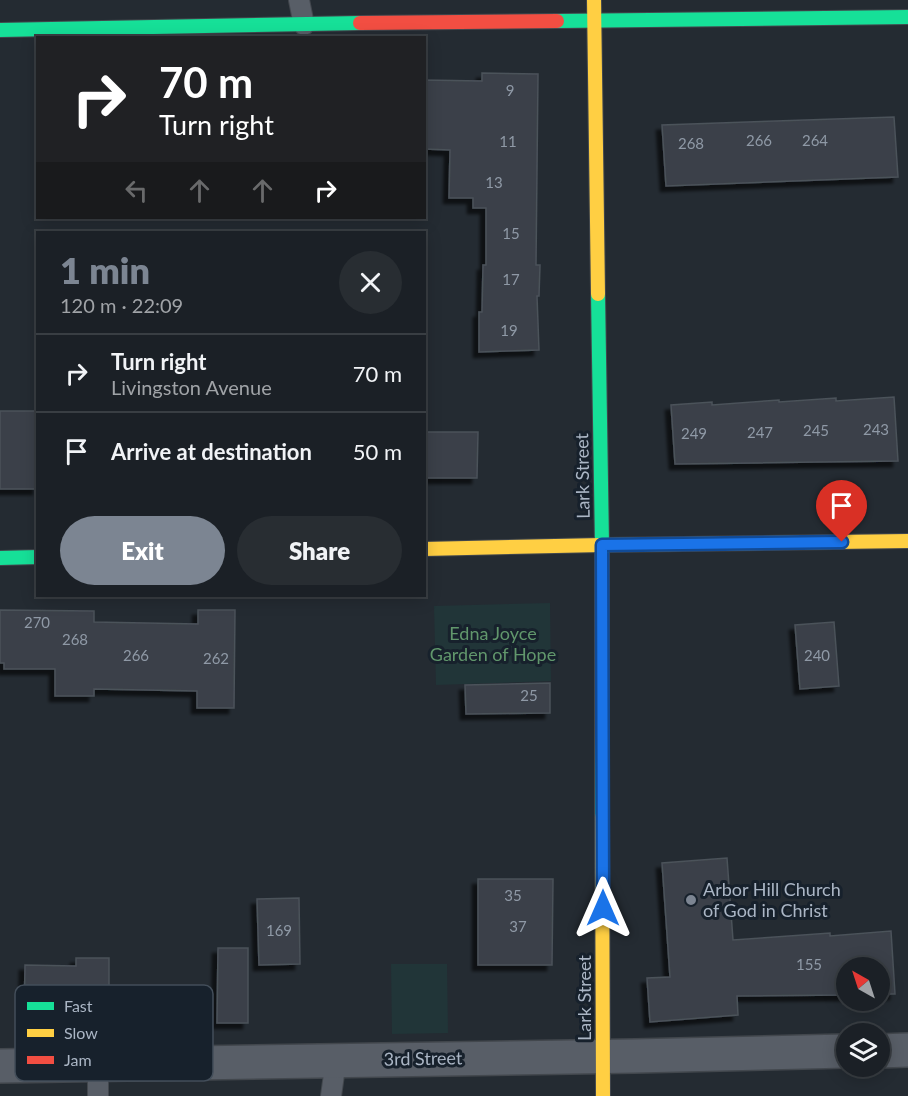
<!DOCTYPE html>
<html lang="en">
<head>
<meta charset="utf-8">
<style>
  :root { --surface:#1b2026; --page:#282d32; --text:#f1f3f6; --muted:#a0a3a7; --line:#393e43; --accent:#7c8592 }
  body { margin:0; font-family:Lato,sans-serif; background:var(--page); color:var(--text); height:100vh; display:flex; flex-direction:column; font-size:22px; white-space:nowrap }
  * { box-sizing:border-box; margin:0 }
  p { font-size:20px; color:var(--muted) }
  .icon { flex:none; width:33px; height:33px; fill:none; stroke:currentColor; stroke-width:2; stroke-linecap:round; stroke-linejoin:round }
  .map { position:relative; flex:1; overflow:hidden }
  .panel { position:absolute; left:36px; top:231px; width:390px; height:366px; display:flex; flex-direction:column; background:var(--surface); border-radius:0px; box-shadow:0 3px 15px #0003,0 0 0 2px var(--line) }
  .panel>* { flex:none }
  .banner { position:absolute; left:36px; top:36px; width:390px; height:183px; border-radius:0px; box-shadow:0 3px 15px #0003,0 0 0 2px var(--line); background:#202124; color:#fff; overflow:hidden }
  .needle { width:39px; rotate:321deg }
  .fabs { position:absolute; left:836px; top:957px; display:grid; gap:12px }
  .fabs a { display:grid; place-items:center; width:54px; height:54px; border-radius:50%; background:var(--surface); box-shadow:0 3px 15px #0003,0 0 0 2px var(--line); font-size:30px }
  .pin { position:absolute; display:grid; place-items:center; width:51px; height:51px; color:#fff; margin:-62px -26px; border-radius:50% 50% 50% 0; rotate:-45deg; box-shadow:0 0 6px #0007 }
  .pin .icon { rotate:45deg }
  .me { position:absolute; width:66px; margin:-33px; rotate:0deg; stroke-linejoin:round; filter:drop-shadow(0 0 4px #0008) }
  .turn { display:flex; align-items:center; gap:21px; height:126px; padding:0 24px; font-size:27px }
  .turn .icon { width:78px; height:78px; stroke-width:2.5 }
  .turn b { display:block; font-size:42px; line-height:51px }
  .lanes { display:flex; align-items:center; height:57px; padding:0 24px; background:#0003; justify-content:center; gap:30px; direction:ltr }
  .lanes .off { opacity:.35 }
  .round { display:grid; place-items:center; flex:none; width:63px; height:63px; border-radius:32px; background:var(--page) }
  .head { display:flex; align-items:center; justify-content:space-between; height:102px; padding:0 24px }
  h1 { font-size:36px; font-weight:800; line-height:45px; color:var(--accent) }
  .button { display:flex; gap:12px; margin-top:auto; padding:12px 24px }
  .button a { flex:1; height:69px; border-radius:36px; background:var(--accent); color:#fff; font-size:24px; font-weight:800; line-height:69px; text-align:center }
  .button a+a { background:var(--page); color:var(--text) }
  ul { padding:0; list-style:none }
  li { display:flex; align-items:center; gap:18px; height:78px; padding:0 24px; border-top:2px solid var(--line) }
  li div { flex:1 }
  li b { display:block; font-size:22px }
  li em { font-style:normal }
  .map>svg:first-child { display:block }
</style>
</head>
<body>
<div class="map">
<svg width="908" height="1096" viewBox="0 0 908 1096">
  <defs>
    <filter id="shadow"><feDropShadow dx="-5.5" dy="5.5" stdDeviation="1.5" flood-color="#0009"/></filter>
  </defs>
  <rect width="100%" height="100%" fill="#242b32"/>
  <path fill="#213538" d="M550 603 551 681 436 685 434 606Z
    M391 964H447L448 1033 392 1034Z"/>
  <path fill="#3b4148" stroke="#4b525a" stroke-width="1.5" filter="url(#shadow)" d="M482 73 538 74 536 265H540L539 296H537L539 350 479 352V312H482L483 265H486V208H473V198H449L450 150 424 149V80L482 81Z
    M894 117 898 177 666 186 662 125Z
    M894 397 898 461 675 464 671 405 712 402V405L779 400V402L836 398V401Z
    M0 411H38V489H0Z
    M424 432H478L477 478H424Z
    M0 610 94 611V622L198 624V610H235L234 708H197V691L94 689V696H55V669H4V663H0Z
    M834 622 839 686 800 689 795 625Z
    M550 683V713L466 714 465 685Z
    M727 858 733 940 830 933V936L891 931 895 994H879V968H846V995L737 996 738 1015 650 1022 647 978 670 977 662 863Z
    M478 879H553L552 965H478Z
    M299 898 300 964 259 965 257 899Z
    M218 948H248V1023H217Z
    M76 958H109V1022L24 1021 25 965 76 966Z"/>
  <g fill="none" stroke-linecap="round" stroke-linejoin="round">
    <defs>
      <path id="lane" d="M299 0 304 25
        M98 1064V1096
        M331 1096 336 1060"/>
      <path id="street" d="M879 1051 908 1050
        M0 1066 635 1056 846 1051"/>
      <path id="fast" d="M557 21 908 17
        M0 30 360 23
        M598 294 602 545V817
        M0 558 38 557"/>
      <path id="slow" d="M594 0 598 294
        M424 549 602 545 908 541
        M602 817 603 1096"/>
      <path id="jam" d="M360 23 557 21"/>
    </defs>
    <use href="#lane" stroke="#42474d" stroke-width="22"/>
    <use href="#street" stroke="#42474d" stroke-width="36"/>
    <use href="#fast" stroke="#42474d" stroke-width="16"/>
    <use href="#slow" stroke="#42474d" stroke-width="16"/>
    <use href="#jam" stroke="#42474d" stroke-width="16"/>
    <use href="#lane" stroke="#585e67" stroke-width="20"/>
    <use href="#street" stroke="#585e67" stroke-width="33"/>
    <use href="#fast" stroke="#16e098" stroke-width="14"/>
    <use href="#slow" stroke="#ffcf43" stroke-width="14"/>
    <use href="#jam" stroke="#f24e42" stroke-width="14"/>
  </g>
  <g fill="none" stroke-linecap="round" stroke-linejoin="round">
    <defs>
      <path id="route" d="M603 908 602 545 842 542"/>
    </defs>
    <use href="#route" stroke="#114b97" stroke-width="15"/>
    <use href="#route" stroke="#1a73e8" stroke-width="10"/>
  </g>
  <circle fill="#7c8592" stroke="#17212c" stroke-width="2" cx="691" cy="900" r="6"/>
  <g text-anchor="middle" stroke-width="6" stroke-linejoin="round" paint-order="stroke">
    <g font-size="15" fill="#8f99a6">
      <text x="510" y="96">9</text>
      <text x="759" y="146">266</text>
      <text x="815" y="146">264</text>
      <text x="508" y="147">11</text>
      <text x="691" y="149">268</text>
      <text x="494" y="188">13</text>
      <text x="511" y="239">15</text>
      <text x="511" y="285">17</text>
      <text x="509" y="336">19</text>
      <text x="876" y="435">243</text>
      <text x="816" y="436">245</text>
      <text x="760" y="438">247</text>
      <text x="694" y="439">249</text>
      <text x="37" y="628">270</text>
      <text x="75" y="645">268</text>
      <text x="136" y="661">266</text>
      <text x="817" y="661">240</text>
      <text x="216" y="664">262</text>
      <text x="529" y="701">25</text>
      <text x="513" y="901">35</text>
      <text x="518" y="932">37</text>
      <text x="279" y="936">169</text>
      <text x="809" y="970">155</text>
    </g>
    <g font-size="18" fill="#abb6c5" stroke="#17212c">
      <text transform="translate(583 476) rotate(-91)" y="6">Lark Street</text>
      <text transform="translate(585 998) rotate(-90)" y="6">Lark Street</text>
      <text transform="translate(423 1059) rotate(-1)" y="6">3rd Street</text>
    </g>
    <g font-size="18" fill="#61976c" stroke="#17212c">
      <text x="493" y="640">Edna Joyce<tspan x="493" dy="21">Garden of Hope</tspan></text>
    </g>
    <g font-size="18" fill="#abb6c5" stroke="#17212c" text-anchor="start">
      <text x="703" y="896">Arbor Hill Church<tspan x="703" dy="21">of God in Christ</tspan></text>
    </g>
  </g>
  <rect x="15" y="985" width="198" height="96" rx="9" fill="#17212c" stroke="#434e5a" stroke-width="1.5"/>
  <rect x="27" y="1002" width="27" height="8" fill="#16e098"/>
  <rect x="27" y="1029" width="27" height="8" fill="#ffcf43"/>
  <rect x="27" y="1056" width="27" height="8" fill="#f24e42"/>
  <g font-size="16" fill="#abb6c5">
    <text x="64" y="1012">Fast</text>
    <text x="64" y="1039">Slow</text>
    <text x="64" y="1066">Jam</text>
  </g>
</svg>
<div class="fabs">
<a><svg class="needle" viewBox="-14 -14 28 28"><path d="M0-13l5 13h-10z" fill="#e53935"/><path d="M0 13l5-13h-10z" fill="#a0a3a7"/></svg></a>
<a><svg class="icon" aria-label="layers" viewBox="0 0 24 24"><path d="M12 4l9 5-9 5-9-5zM3 14l9 5 9-5"/></svg></a>
</div>
<div class="pin" style="left:842px;top:542px;background:#d93025"><svg class="icon" aria-label="arrive" viewBox="0 0 24 24"><path d="M6 21V4h12l-3 4 3 4H6"/></svg></div>
<svg class="me" style="left:603px;top:908px" viewBox="-20 -20 40 40"><path d="M0-17L14 15 0 8-14 15z" fill="#1a73e8" stroke="#fff" stroke-width="4"/></svg>
<div class="banner">
<div class="turn"><svg class="icon" aria-label="right" viewBox="0 0 24 24"><path d="M7 20v-9h11M14 6l5 5-5 5"/></svg><div><b>70 m</b>Turn right</div></div>
<div class="lanes"><svg class="icon off" aria-label="left" viewBox="0 0 24 24"><path d="M17 20v-9H6M10 6l-5 5 5 5"/></svg><svg class="icon off" aria-label="ahead" viewBox="0 0 24 24"><path d="M12 20V5M6 11l6-6 6 6"/></svg><svg class="icon off" aria-label="ahead" viewBox="0 0 24 24"><path d="M12 20V5M6 11l6-6 6 6"/></svg><svg class="icon" aria-label="right" viewBox="0 0 24 24"><path d="M7 20v-9h11M14 6l5 5-5 5"/></svg></div>
</div>
<section class="panel">
<div class="head"><div><h1>1 min</h1><p>120 m · 22:09</p></div><a class="round"><svg class="icon" aria-label="close" viewBox="0 0 24 24"><path d="M6 6l12 12M18 6L6 18"/></svg></a></div>
<ul>
<li><svg class="icon" aria-label="right" viewBox="0 0 24 24"><path d="M7 20v-9h11M14 6l5 5-5 5"/></svg><div><b>Turn right</b><p>Livingston Avenue</p></div><em>70 m</em></li>
<li><svg class="icon" aria-label="arrive" viewBox="0 0 24 24"><path d="M6 21V4h12l-3 4 3 4H6"/></svg><div><b>Arrive at destination</b></div><em>50 m</em></li>
</ul>
<div class="button"><a>Exit</a><a>Share</a></div>
</section>
</div>
</body>
</html>
